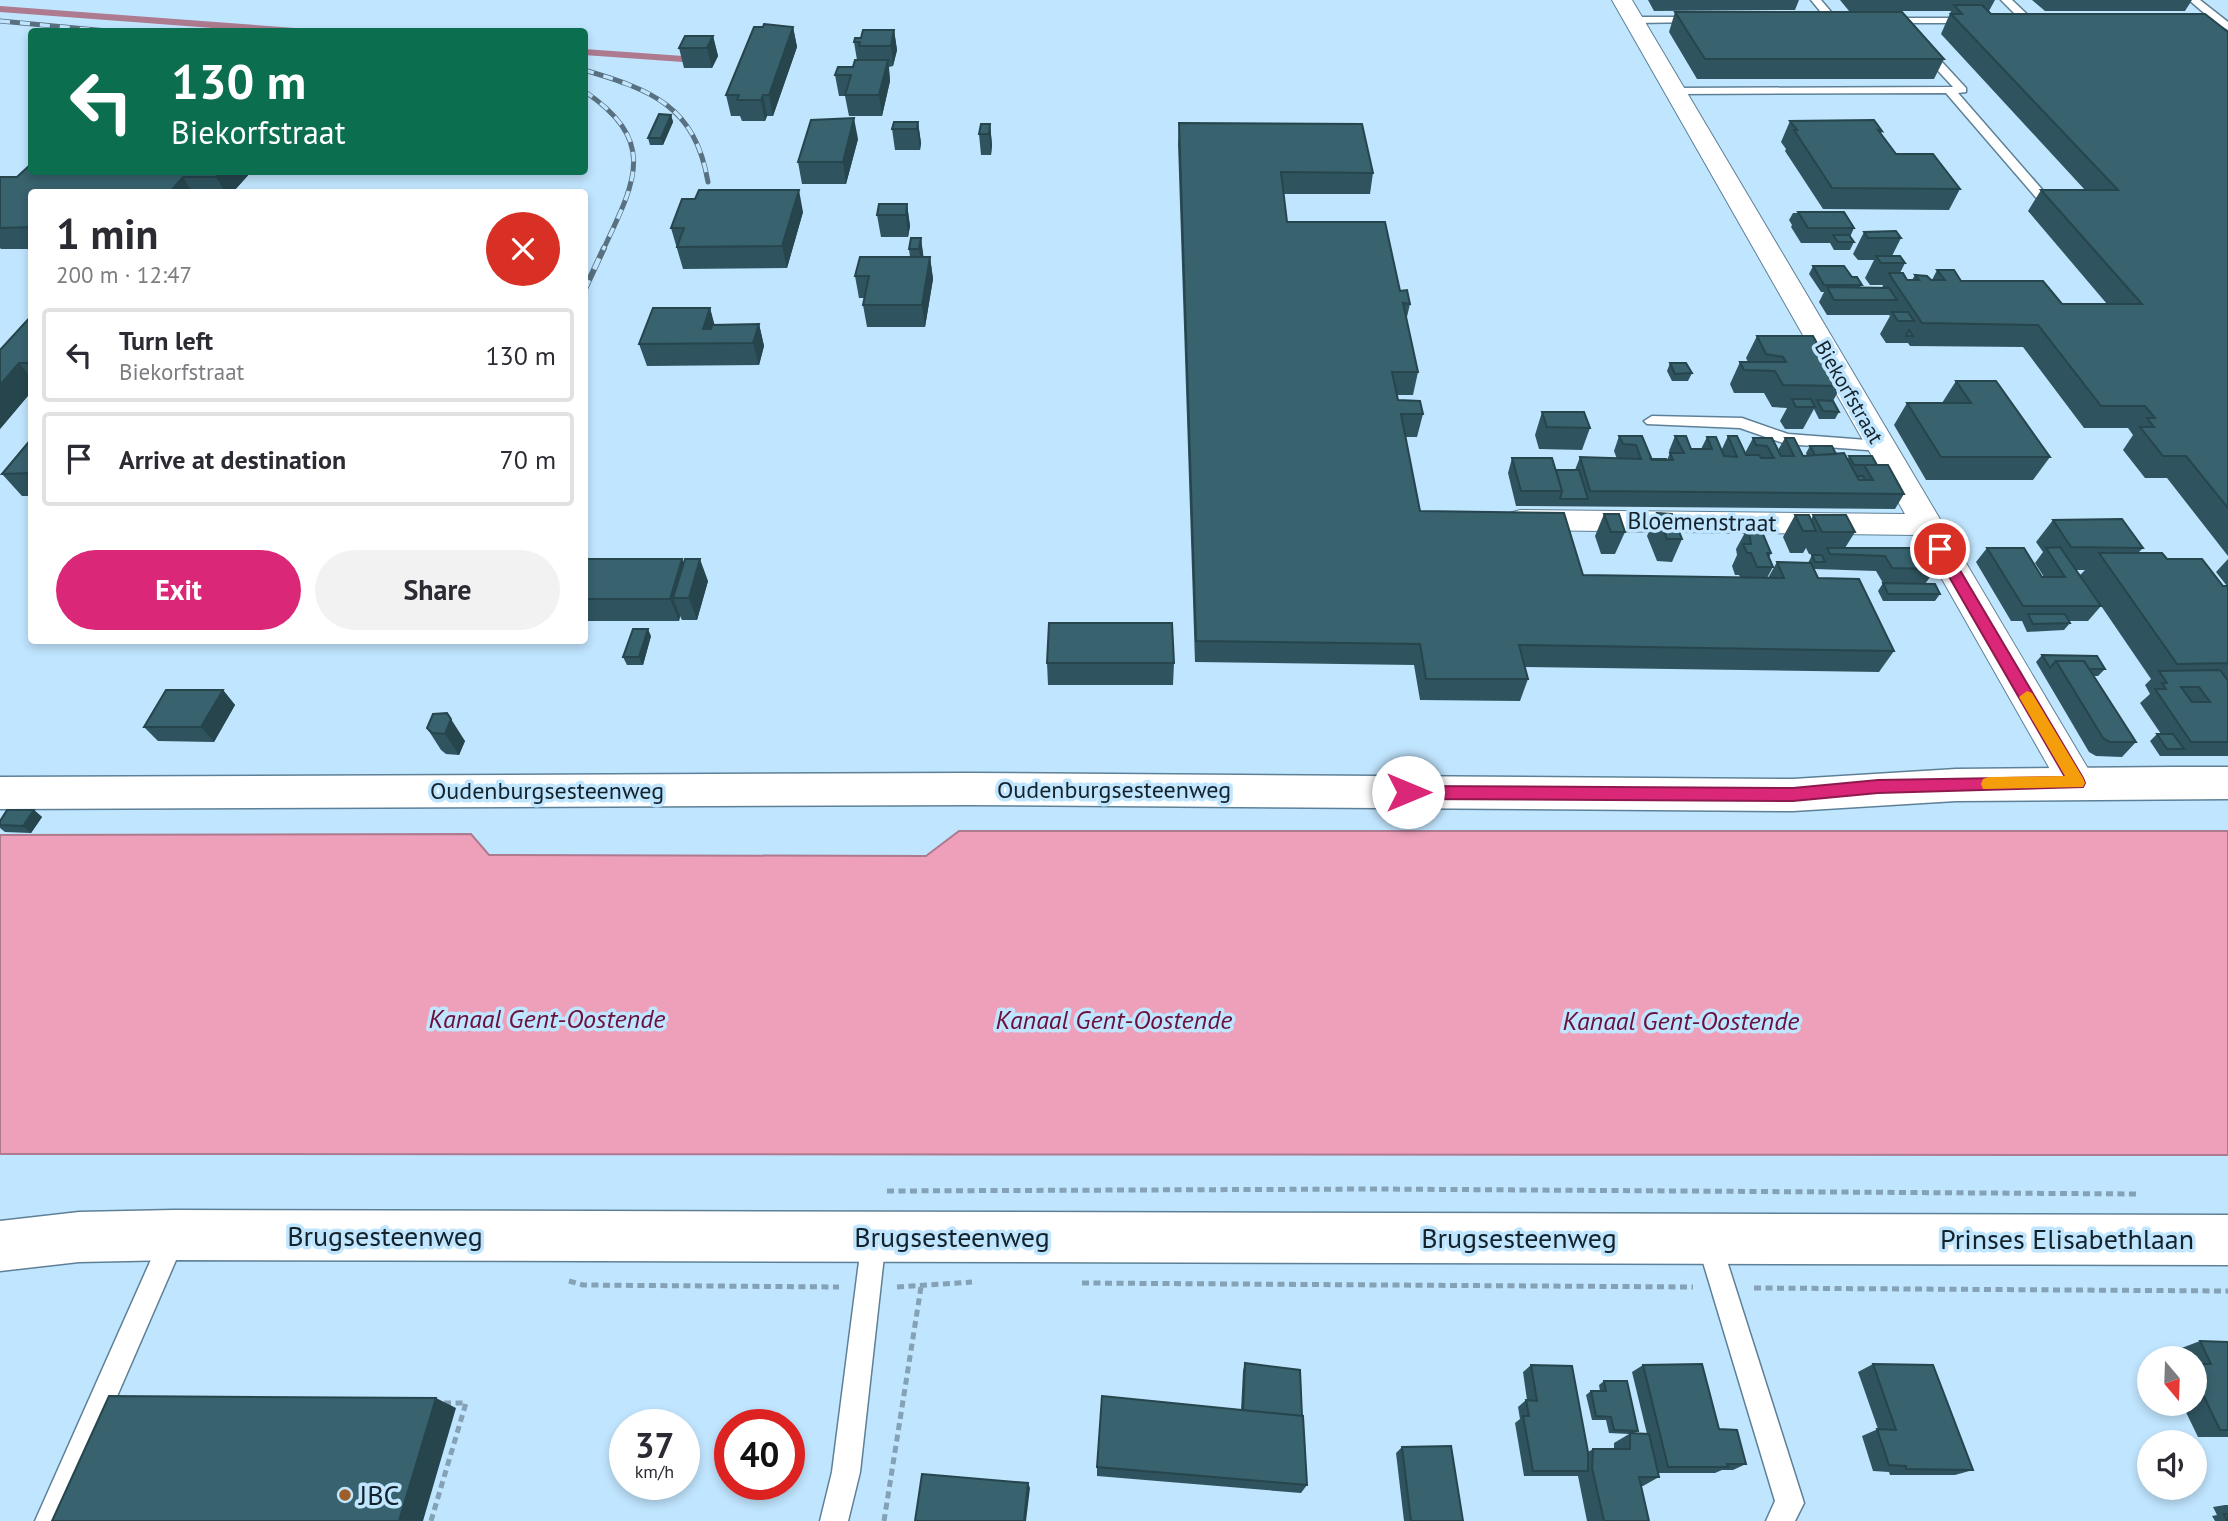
<!DOCTYPE html>
<html lang="en">
<head>
<meta charset="utf-8">
<style>
  :root { --surface:#fff; --page:#f2f2f3; --text:#2b2b33; --muted:#7c7c81; --line:#e1e1e2; --accent:#db2777 }
  body { margin:0; font-family:"PT Sans",sans-serif; background:var(--page); color:var(--text); height:100vh; display:flex; flex-direction:column; font-size:26px; white-space:nowrap }
  * { box-sizing:border-box; margin:0 }
  p { font-size:23px; color:var(--muted) }
  .icon { flex:none; width:38px; height:38px; fill:none; stroke:currentColor; stroke-width:2; stroke-linecap:round; stroke-linejoin:round }
  .map { position:relative; flex:1; overflow:hidden }
  .details { position:absolute; left:28px; top:189px; width:560px; height:455px; display:flex; flex-direction:column; background:var(--surface); border-radius:7px; box-shadow:0 4px 10px #0003 }
  .details>* { flex:none }
  .guide { position:absolute; left:28px; top:28px; width:560px; height:147px; border-radius:7px; box-shadow:0 4px 10px #0003; background:#0b6e4f; color:#fff; overflow:hidden }
  .needle { width:46px; rotate:161deg }
  .tools { position:absolute; left:2137px; top:1346px; display:grid; gap:14px }
  .tools a { display:grid; place-items:center; width:70px; height:70px; border-radius:50%; background:var(--surface); box-shadow:0 4px 10px #0003; font-size:35px }
  .speed { position:absolute; left:609px; top:1409px; display:flex; gap:14px; font-size:35px; font-weight:700; text-align:center }
  .speed>* { display:grid; place-content:center; width:91px; height:91px; border-radius:50%; background:var(--surface); box-shadow:0 4px 10px #0003; line-height:1 }
  .speed small { font-size:18px; font-weight:400 }
  .speed .limit { border:10px solid #d22; background:#fff; color:#111 }
  .pin { position:absolute; display:grid; place-items:center; width:60px; height:60px; color:#fff; margin:-30px; border:4px solid #fff; border-radius:50%; box-shadow:0 2px 7px #0007 }
  .me { position:absolute; width:77px; margin:-38px; rotate:90deg; stroke-linejoin:round; filter:drop-shadow(0 0 5px #0008) }
  .turn { display:flex; align-items:center; gap:24px; height:147px; padding:0 28px; font-size:32px }
  .turn .icon { width:91px; height:91px; stroke-width:2.5 }
  .turn b { display:block; font-size:49px; line-height:60px }
  .round { display:grid; place-items:center; flex:none; width:74px; height:74px; border-radius:37px; background:var(--page) }
  .headline { display:flex; align-items:center; justify-content:space-between; height:119px; padding:0 28px }
  h1 { font-size:42px; font-weight:700; line-height:52px }
  .primary-button { display:flex; gap:14px; margin-top:auto; padding:14px 28px }
  .primary-button a { flex:1; height:80px; border-radius:42px; background:var(--accent); color:#fff; font-size:28px; font-weight:700; line-height:80px; text-align:center }
  .primary-button a+a { background:var(--page); color:var(--text) }
  ul { padding:0; list-style:none }
  li { display:flex; align-items:center; gap:21px; height:94px; margin:0 14px 10px; padding:0 14px; border:4px solid var(--line); border-radius:7px }
  li div { flex:1 }
  li b { display:block; font-size:26px }
  li em { font-style:normal }
  .map>svg:first-child { display:block }
</style>
</head>
<body>
<div class="map">
<svg width="2228" height="1521" viewBox="0 0 2228 1521">
  <rect width="100%" height="100%" fill="#c0e5fe"/>
  <path fill="#ee9fba" stroke="#ad7a8f" stroke-width="2" d="M959 831H2228V1155L0 1154V835L471 834 489 855 926 856Z"/>
  <g fill="none" stroke-linecap="round" stroke-linejoin="round">
    <path stroke="#ad7a8f" stroke-width="6" d="M0 9 308 32
      M584 52 683 59"/>
    <defs>
      <path id="lane" d="M1811 0H1821L1838 20 1837 22H1829Z
        M2001 0H2012L2032 19V23H2024Z
        M2189 0H2200L2228 22V30L2218 24 2184 23V19L2210 18Z
        M1697 17 1701 18V22L1634 23 1629 20 1634 17Z
        M1893 18H1977L1978 20 1973 23H1906L1966 88V92L1958 93 2053 202V208H2045L1946 93 1675 94 1669 91 1675 88 1953 87 1893 22Z
        M1652 416 1742 418 1788 434 1880 441 1888 446 1880 451 1786 444 1740 428 1647 424 1644 421Z
        M174 1225 183 1228 186 1237 63 1521H35L165 1228Z
        M874 1226 883 1229 886 1238 860 1472 848 1521H820L832 1472 862 1238 865 1229Z
        M1708 1227 1717 1230 1720 1239 1804 1503 1795 1521H1766L1775 1501 1696 1239 1699 1230Z"/>
      <path id="street" d="M1612 0H1632L2090 772 2096 783 2090 794 2077 798 2064 794 1917 535 1520 530 1509 527 1504 520 1509 513 1520 510 1905 514Z"/>
      <path id="secondary" d="M2174 767H2228V799L1956 801 1793 811 968 805 0 809V777L968 773 1793 779 1956 769Z"/>
      <path id="primary" d="M174 1210 2228 1215V1265L174 1260 79 1262 0 1271V1221L79 1212Z"/>
    </defs>
    <use href="#lane" stroke="#5e8096" stroke-width="3"/>
    <use href="#street" stroke="#5e8096" stroke-width="2"/>
    <use href="#secondary" stroke="#5e8096" stroke-width="3"/>
    <use href="#primary" stroke="#5e8096" stroke-width="3"/>
    <path stroke="#84a1b5" stroke-width="5" stroke-dasharray="7 4.5" stroke-linecap="butt" d="M887 1191 1377 1189 2138 1194
      M569 1281 583 1285 839 1287
      M1082 1283 1693 1287
      M897 1287 972 1282
      M1754 1288 2228 1291
      M431 1521 466 1403H441
      M884 1521 921 1287"/>
    <use href="#lane" fill="#fff" fill-rule="evenodd"/>
    <use href="#street" fill="#fff" fill-rule="evenodd"/>
    <use href="#secondary" fill="#fff" fill-rule="evenodd"/>
    <use href="#primary" fill="#fff" fill-rule="evenodd"/>
    <defs>
      <path id="rail-far1" d="M0 21 118 32
        M584 70C652 90 695 106 708 182
        M584 91C658 141 636 180 603 250"/>
      <path id="rail" d="M584 291 604 248"/>
    </defs>
    <use href="#rail-far1" stroke="#58707f" stroke-width="5"/>
    <use href="#rail" stroke="#58707f" stroke-width="6"/>
    <use href="#rail-far1" stroke="#c0e5fe" stroke-width="3.5" stroke-dasharray="10" stroke-linecap="butt"/>
    <use href="#rail" stroke="#c0e5fe" stroke-width="4.5" stroke-dasharray="12" stroke-linecap="butt"/>
  </g>
  <path fill="#2f545f" d="M1648 0H1799L1795 10 1654 11Z
    M1840 0H1995L1989 11H1988L1991 14 2228 32V556L2167 478H2145L2123 450 2133 435 2128 428H2084L2023 347 1910 346 1908 343H1886L1880 334 1890 316 1889 315H1827L1819 302 1824 292H1821L1809 274 1813 266 1852 277 1862 285 1860 287 1882 288 1883 285H1870L1865 278 1874 260H1858L1853 254 1864 232 1901 238 1892 256 1905 263 1900 273 1907 280H1912L1915 275 1932 280 1937 270 1961 281 2062 304H2107L2028 211 2041 190H2085L1941 34 1951 11H1849Z
    M2032 0H2192L2185 11H2045Z
    M1675 12 1944 59 1934 79H1697L1669 32Z
    M793 27 797 47 773 116H767L765 121H742L740 116H731L726 95Z
    M894 30 897 50 893 66 889 67 890 81 882 116H849L845 96H839L835 75 853 67 857 60 854 42 861 38Z
    M713 36 718 56 712 68H684L679 48Z
    M671 115 673 122 663 145H650L648 138Z
    M1790 121 1882 131 1881 134 1896 154 1960 189 1949 210 1823 209 1785 151 1786 149 1781 142Z
    M918 122 921 143 920 150H895L892 129Z
    M1179 123 1373 173 1370 194H1284L1287 222 1400 291 1410 304 1406 321 1418 372 1413 395H1397L1398 400 1423 414 1417 437H1405L1420 511 1583 575 1740 577 1739 575H1735L1732 566 1737 555 1736 549 1748 527 1771 553 1769 558 1773 567 1767 578H1768L1777 562 1808 563 1812 555H1822L1823 554H1809L1806 548 1803 553H1790L1783 537 1795 515 1811 520 1813 515 1855 532 1845 548H1924L1936 569 1925 584 1940 594 1935 601H1883L1878 591 1883 583 1876 571 1814 569 1818 578 1894 651 1879 672 1525 667 1528 679 1520 701 1420 700 1414 665 1195 662 1178 144Z
    M990 124 992 145 991 155H981L979 134Z
    M858 139 846 184H802L798 162Z
    M251 172 233 192H32V249H1L0 248V177Z
    M907 204 910 226 908 237H881L877 215Z
    M803 212 787 268 683 269 671 228Z
    M1844 212 1854 228 1850 237 1854 242 1850 250H1834L1830 243H1801L1791 227 1792 225 1789 220 1793 213Z
    M921 238 923 257H930L933 279 925 327H867L863 305 864 298H859L855 276 910 257 909 249Z
    M710 308 714 325 759 324 764 346 759 365 647 366 639 344Z
    M32 315V391L0 429Z
    M1757 336 1841 386 1833 401 1839 412 1835 419H1819L1814 409 1803 429H1785L1780 421 1787 408 1772 407 1764 393H1734L1730 384 1740 362H1748L1746 358Z
    M1670 363 1692 373 1688 381H1672L1667 371Z
    M1956 381 2050 457 2033 480H1926L1894 425 1907 403H1942Z
    M1542 412 1590 428 1582 450 1539 449 1535 435Z
    M1619 436H1642L1651 459 1667 460 1670 453 1669 451 1675 436 1691 449H1701L1707 437 1721 451 1728 436 1746 455 1745 453 1753 438 1778 450 1785 438 1803 456H1807L1806 453 1810 446 1836 454 1848 459 1849 456 1877 465 1904 494 1895 509 1516 506 1508 473 1512 458 1556 470H1575L1580 457 1617 459 1614 451Z
    M32 438V496H22L2 474Z
    M1657 513 1682 539 1672 562 1657 561 1647 536Z
    M1604 514 1625 532 1615 554H1601L1595 536Z
    M2053 520 2143 548 2138 553 2167 559 2223 586H2227L2216 572 2228 559V756H2160L2150 741 2157 734H2161L2140 703 2150 694 2145 685 2151 679 2080 575 2085 570H2075L2101 606 2088 621H2069L2070 623 2064 630 2027 632 2022 621H2011L1976 562 1987 548 2044 577 2035 563 2043 552 2036 542Z
    M584 559H682L684 564 708 581 697 620H682L680 616 679 621H584Z
    M651 636 643 665H627L623 657Z
    M2042 655 2105 669 2098 676H2094L2136 742 2122 757 2096 756 2089 752 2036 662Z
    M1047 663H1174L1173 685H1048Z
    M223 690 235 705 214 742 158 741 144 727Z
    M433 714 465 741 459 755 446 754 441 750 427 728Z
    M34 810 42 817 31 833 5 832 0 828V821Z
    M2200 1341 2228 1342V1437H2198L2182 1404H2194V1358H2183L2179 1349Z
    M1245 1363 1302 1416 1307 1485 1301 1493 1097 1476V1467L1241 1410 1243 1371Z
    M1873 1364 1973 1470 1955 1475H1890L1889 1472 1873 1471 1862 1436 1878 1429 1858 1372Z
    M1531 1365 1588 1452 1593 1449H1614V1443L1629 1434 1609 1433 1606 1420H1592L1586 1395 1591 1391H1600L1599 1385 1604 1381 1638 1431 1634 1433 1647 1434 1632 1372 1643 1365 1719 1429 1746 1464 1733 1470H1722L1715 1473H1659V1477L1643 1486H1641L1649 1521H1587L1578 1476H1524L1515 1423 1520 1419 1518 1407 1526 1400H1527L1523 1372Z
    M1402 1447 1463 1521H1404L1396 1453Z
    M2225 1505H2228V1521H2215L2212 1516 2217 1515 2213 1507Z"/>
  <path fill="#26454d" d="M793 27 797 47 773 116 769 95Z
    M894 30 897 50 893 66 891 46Z
    M713 36 718 56 712 68 707 48Z
    M888 60 890 81 882 116 879 95Z
    M763 95 767 116 765 121 761 100Z
    M671 115 673 122 663 145 661 138Z
    M854 118 858 139 846 184 843 162Z
    M918 122 921 143 920 150 917 129Z
    M990 124 992 145 991 155 989 134Z
    M221 172H251L233 192H225L216 177Z
    M183 177 192 192H170Z
    M799 190 803 212 787 268 782 246Z
    M907 204 910 226 908 237 906 215Z
    M921 238 924 260 922 271 919 249Z
    M930 257 933 279 925 327 922 305Z
    M710 308 716 330 703 329Z
    M759 324 764 346 759 365 753 343Z
    M19 363 32 379V391L0 429V385Z
    M682 559 690 581 673 598 680 616 679 621 670 599Z
    M700 559 708 581 697 620 689 598Z
    M648 629 651 636 643 665 639 657Z
    M223 690 235 705 214 742 201 727Z
    M451 719 465 741 459 755 445 734Z
    M34 810 42 817 31 833 23 826Z
    M436 1398 456 1408 423 1521H399Z
    M1028 1483 1030 1488 1026 1521H1024Z"/>
  <path fill="#37626e" stroke="#26454d" stroke-width="2" fill-rule="evenodd" d="M1954 5H1982L1991 14H2205L2228 32V508L2186 456H2163L2140 427H2154L2147 418H2155L2145 406H2101L2038 325 1922 323 1893 280 1889 273H1903L1907 280H1919L1915 275 1927 276 1931 280H1945L1937 270H1954L1961 281H2043L2062 304H2142L2041 190H2118L1951 14H1962Z
    M1675 12H1902L1944 59H1705Z
    M764 24 793 27 769 95H763L761 100H737L739 95H726L754 27H763Z
    M863 30H894L891 46H859L860 42H854L855 38H861Z
    M685 36H713L707 48H679Z
    M855 60H888L879 95H845L851 75H835L838 67H853Z
    M659 114 671 115 661 138H648Z
    M854 118 843 162H798L811 120Z
    M1874 120 1882 131 1878 130 1896 154H1933L1960 189 1832 188 1794 130H1797L1790 121Z
    M894 122H918L917 129H892Z
    M1179 123 1362 124 1373 173 1281 172 1287 222H1385L1400 291 1407 290 1410 304 1403 303 1418 372H1392L1398 400 1420 401 1423 414H1401L1420 511 1564 513 1583 575 1784 578 1777 562 1811 563 1818 578 1859 579 1894 651 1519 645 1528 679H1426L1420 644 1196 641Z
    M981 124H990L989 134H979Z
    M32 163V172H221L216 177H183L170 192H32V227L0 228V177H17Z
    M699 190H799L782 246 677 247 684 228H671L682 199H695Z
    M879 204H907L906 215H877Z
    M1798 212H1844L1854 228H1808Z
    M1896 231 1901 238H1868L1864 232Z
    M1833 235H1849L1854 242H1838Z
    M911 238H921L919 249H909Z
    M1876 256H1900L1905 263H1881Z
    M860 257H930L922 305H863L869 276H855Z
    M1813 266H1844L1852 277H1857L1862 285H1824Z
    M1827 287 1889 288 1897 300H1834Z
    M653 308H710L703 329H711L712 325 759 324 753 343 639 344Z
    M1892 312H1908L1914 321H1898Z
    M32 315V361L30 363H19L0 385V350Z
    M1909 330 1913 336H1906Z
    M1757 336H1813L1841 386 1783 385 1775 371 1744 370 1740 362H1786L1783 357 1766 354Z
    M1670 363H1686L1692 373 1675 374Z
    M1956 381H1996L2050 457H1941L1907 403H1971Z
    M1792 399H1811L1815 407H1796Z
    M1817 400 1833 401 1839 412 1823 411Z
    M1542 412H1584L1590 428 1547 427Z
    M1619 436H1642L1652 460H1673L1670 453H1684L1675 436H1686L1691 449H1712L1707 437H1716L1724 456 1737 457 1728 436H1737L1746 455H1759L1761 458H1774L1767 446 1756 445 1753 438H1772L1781 456H1794L1785 438H1794L1803 456 1844 453 1859 480H1873L1864 465H1888L1904 494 1590 491 1580 457 1641 459 1636 445 1623 444Z
    M32 438V473L2 474Z
    M1810 446H1832L1836 454 1815 455Z
    M1849 456H1872L1877 465H1854Z
    M1512 458H1552L1562 491H1521Z
    M1651 459H1666L1667 460H1652Z
    M1556 470H1579L1588 499H1560L1562 491Z
    M1857 476H1863L1865 480H1859Z
    M1657 513 1672 514 1682 539H1667Z
    M1604 514H1619L1625 532H1611Z
    M1795 515H1809L1816 531H1803Z
    M1813 515H1846L1855 532H1822Z
    M2122 519 2143 548 2071 547 2053 520Z
    M1748 527H1760L1771 553H1767L1773 567H1757L1751 553H1747L1743 544H1751Z
    M2060 547 2101 606H2023L1987 548H2024L2042 577H2065L2046 548Z
    M1827 548H1924L1936 569 1892 568 1885 556 1830 554Z
    M2099 553H2162L2167 559H2202L2223 586H2228V664L2227 663 2177 664Z
    M1812 555H1822L1825 562H1815Z
    M584 559H682L670 599H584Z
    M685 559H700L689 598H673Z
    M1883 583 1935 584 1940 594H1888Z
    M2028 614H2065L2070 623 2033 624Z
    M1049 623H1172L1174 663H1047Z
    M633 629H648L639 657H623Z
    M2042 655 2097 656 2105 669H2089L2084 661H2056L2050 668Z
    M2056 661H2084L2136 742H2110L2103 738Z
    M2220 670 2228 681V742H2191L2155 689H2166L2162 683H2167L2159 671ZM2181 687H2199L2210 702H2192Z
    M166 690H223L201 727H144Z
    M447 713 451 719 445 734 432 733 427 728 433 714Z
    M2157 734H2173L2184 749H2167Z
    M7 810H34L23 826 0 825V821Z
    M2200 1341 2228 1342V1430H2220L2194 1376V1364H2211Z
    M1245 1363 1300 1370 1302 1416 1243 1410Z
    M1702 1364 1719 1429 1737 1430 1746 1464H1727L1728 1467H1668L1643 1365Z
    M1873 1364 1933 1365 1973 1470 1906 1469V1466L1889 1465 1877 1429 1896 1430Z
    M1531 1365 1572 1366 1588 1452V1471H1533L1523 1416H1529L1526 1400 1537 1401Z
    M1604 1381H1627L1638 1431 1614 1430 1611 1417 1596 1416 1591 1391H1606Z
    M109 1396 436 1398 399 1521H52Z
    M1102 1396 1303 1416 1307 1485 1097 1467Z
    M1630 1433 1649 1434 1659 1477H1639L1649 1521H1604L1592 1468 1593 1449H1630Z
    M1451 1446 1463 1521H1411L1402 1447Z
    M922 1474 1028 1483 1024 1521H915Z
    M2224 1514H2228V1521H2227Z"/>
  <path fill="#db2777" stroke="#8e194d" stroke-width="2" d="M1940 544 1945 545 2083 778 2085 783 2083 787 1878 793 1793 801 1408 799 1402 797 1400 792 1402 788 1408 786 1793 788 1878 780 2065 777 1933 549Z"/>
  <path fill="#f59e0b" d="M2027 691 2032 693 2083 778 2085 783 2083 787 1983 789 1981 784 1983 779 1989 777 2065 776 2019 697Z"/>
  <circle fill="#9e5e27" stroke="#c0e5fe" stroke-width="2.5" cx="345" cy="1495" r="7"/>
  <g text-anchor="middle" stroke-width="7" stroke-linejoin="round" paint-order="stroke">
    <g font-size="21" fill="#14222b" stroke="#c0e5fe">
      <text transform="translate(1849 392) rotate(60)" y="7">Biekorfstraat</text>
    </g>
    <g font-size="24" fill="#14222b" stroke="#c0e5fe">
      <text transform="translate(1702 522) rotate(1)" y="8">Bloemenstraat</text>
      <text x="1114" y="798">Oudenburgsesteenweg</text>
      <text x="547" y="799">Oudenburgsesteenweg</text>
    </g>
    <g font-size="26" font-style="italic" fill="#6b0f3b" stroke="#c0e5fe">
      <text x="547" y="1028">Kanaal Gent-Oostende</text>
      <text x="1114" y="1029">Kanaal Gent-Oostende</text>
      <text x="1681" y="1030">Kanaal Gent-Oostende</text>
    </g>
    <g font-size="28" fill="#14222b" stroke="#c0e5fe">
      <text x="385" y="1246">Brugsesteenweg</text>
      <text x="952" y="1247">Brugsesteenweg</text>
      <text x="1519" y="1248">Brugsesteenweg</text>
      <text x="2067" y="1249">Prinses Elisabethlaan</text>
    </g>
    <g font-size="28" fill="#14222b" stroke="#c0e5fe" text-anchor="start">
      <text x="359" y="1505">JBC</text>
    </g>
  </g>
</svg>
<div class="tools">
<a><svg class="needle" viewBox="-14 -14 28 28"><path d="M0-13l5 13h-10z" fill="#e53935"/><path d="M0 13l5-13h-10z" fill="#7c7c81"/></svg></a>
<a><svg class="icon" aria-label="sound" viewBox="0 0 24 24"><path d="M4 9h4l5-4v14l-5-4H4zM17 9q2 3 0 6"/></svg></a>
</div>
<div class="speed"><div>37<small>km/h</small></div><div class="limit">40</div></div>
<div class="pin" style="left:1940px;top:549px;background:#d93025"><svg class="icon" aria-label="arrive" viewBox="0 0 24 24"><path d="M6 21V4h12l-3 4 3 4H6"/></svg></div>
<svg class="me" style="left:1408px;top:792px" viewBox="-20 -20 40 40"><circle r="19" fill="#fff"/><path d="M0-13L10 11 0 6-10 11z" fill="#db2777"/></svg>
<div class="guide">
<div class="turn"><svg class="icon" aria-label="left" viewBox="0 0 24 24"><path d="M17 20v-9H6M10 6l-5 5 5 5"/></svg><div><b>130 m</b>Biekorfstraat</div></div>
</div>
<section class="details">
<div class="headline"><div><h1>1 min</h1><p>200 m · 12:47</p></div><a class="round" style="background:#d93025;color:#fff"><svg class="icon" aria-label="close" viewBox="0 0 24 24"><path d="M6 6l12 12M18 6L6 18"/></svg></a></div>
<ul>
<li><svg class="icon" aria-label="left" viewBox="0 0 24 24"><path d="M17 20v-9H6M10 6l-5 5 5 5"/></svg><div><b>Turn left</b><p>Biekorfstraat</p></div><em>130 m</em></li>
<li><svg class="icon" aria-label="arrive" viewBox="0 0 24 24"><path d="M6 21V4h12l-3 4 3 4H6"/></svg><div><b>Arrive at destination</b></div><em>70 m</em></li>
</ul>
<div class="primary-button"><a>Exit</a><a>Share</a></div>
</section>
</div>
</body>
</html>
